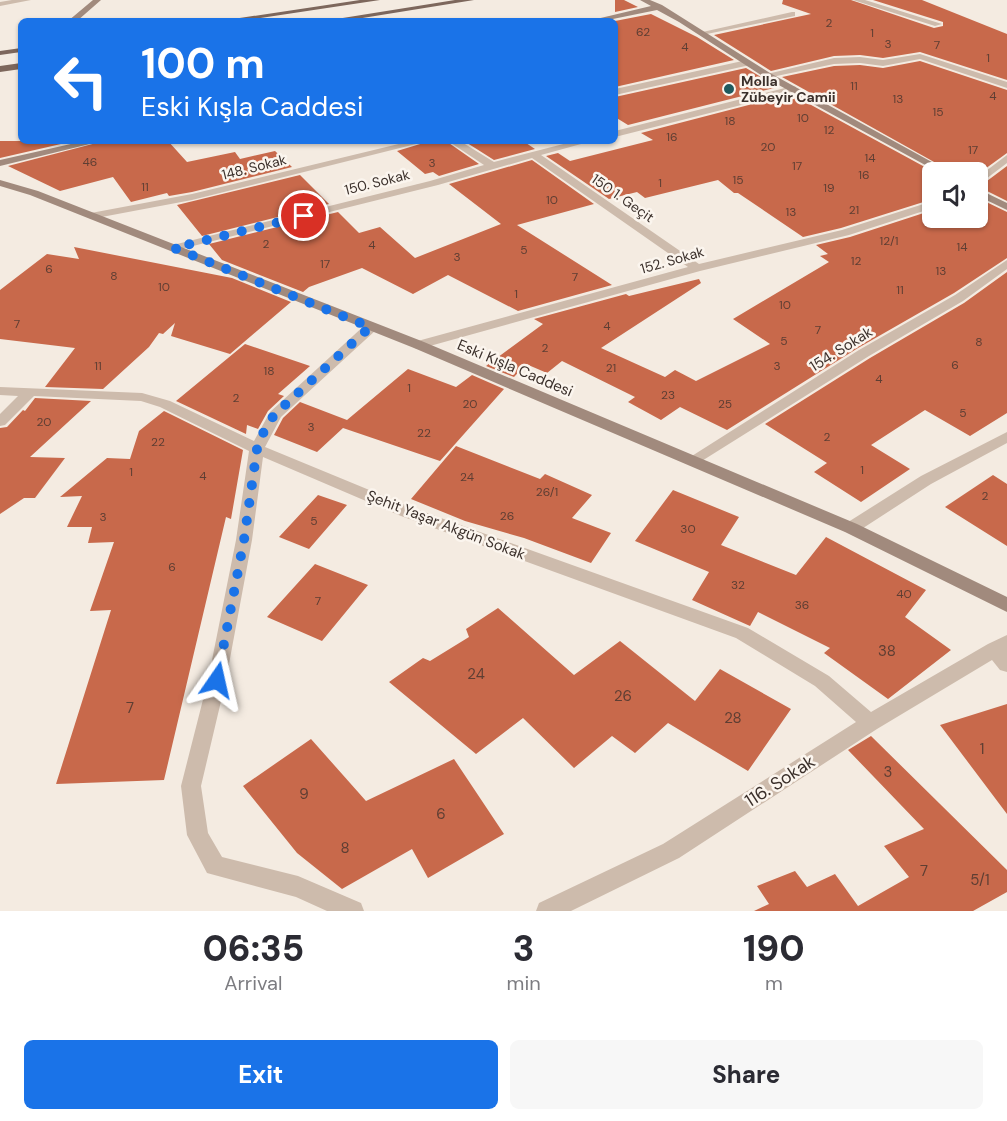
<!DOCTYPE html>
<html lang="en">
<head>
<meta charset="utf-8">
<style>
  :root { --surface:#fff; --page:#f7f7f7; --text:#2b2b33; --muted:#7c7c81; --accent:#1a73e8 }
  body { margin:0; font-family:"DM Sans",sans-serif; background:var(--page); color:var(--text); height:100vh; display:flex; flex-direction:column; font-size:22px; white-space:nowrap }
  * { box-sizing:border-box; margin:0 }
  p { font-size:20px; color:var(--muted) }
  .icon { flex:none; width:33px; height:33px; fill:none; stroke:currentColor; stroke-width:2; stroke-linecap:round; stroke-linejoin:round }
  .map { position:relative; height:911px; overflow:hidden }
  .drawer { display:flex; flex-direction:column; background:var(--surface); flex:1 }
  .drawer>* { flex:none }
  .guide { position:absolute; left:18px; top:18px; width:600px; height:126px; border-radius:9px; box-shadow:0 2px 4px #0004; background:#1a73e8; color:#fff; overflow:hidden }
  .controls { position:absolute; left:922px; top:162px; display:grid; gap:12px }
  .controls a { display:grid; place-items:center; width:66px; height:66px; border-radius:9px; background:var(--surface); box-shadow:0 2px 4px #0004; font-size:30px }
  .pin { position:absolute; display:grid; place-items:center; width:51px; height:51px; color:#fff; margin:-26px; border:3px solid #fff; border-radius:50%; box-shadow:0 2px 6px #0007 }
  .me { position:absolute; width:66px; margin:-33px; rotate:11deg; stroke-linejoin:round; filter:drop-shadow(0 0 4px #0008) }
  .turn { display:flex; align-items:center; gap:21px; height:126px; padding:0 24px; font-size:27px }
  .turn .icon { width:78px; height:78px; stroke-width:2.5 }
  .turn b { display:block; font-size:42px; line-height:51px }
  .eta { display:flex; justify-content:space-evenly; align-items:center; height:102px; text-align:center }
  .eta b { font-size:36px; font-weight:800; line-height:42px }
  .button { display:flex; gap:12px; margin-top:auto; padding:12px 24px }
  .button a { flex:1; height:69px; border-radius:9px; background:var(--accent); color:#fff; font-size:24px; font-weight:800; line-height:69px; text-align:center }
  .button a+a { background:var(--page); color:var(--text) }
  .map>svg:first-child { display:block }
</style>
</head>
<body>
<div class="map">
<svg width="1007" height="911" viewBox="0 0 1007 911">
  <rect width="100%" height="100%" fill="#f4ebe1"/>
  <path fill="#c8694b" d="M615 0H624L638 7 615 12Z
    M783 0H851L934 28 943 26V22L873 0H922L1007 34V80L920 52 883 58 860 55 834 56 771 71 714 35 811 14 782 4Z
    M651 14 697 37 734 60 615 87V21Z
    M920 61 1007 90V153L978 174 952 172 782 77 834 66 860 65 883 68Z
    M746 68 778 87 628 125 615 117V97Z
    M791 94 934 172 933 199 841 228 803 237 738 193H734L718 180 645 198 637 192 609 199 546 156 558 153 570 161 653 140 641 133Z
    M0 141H74L0 158Z
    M104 141H168L187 162 235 152 240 159 275 151 292 167 192 192 169 196 167 193 131 202 113 177 60 191 8 166Z
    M430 141H446L479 164 439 176 433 172 425 174 397 151Z
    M464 141H523L535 149 494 160Z
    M532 160 594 204 517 225 612 285 518 311 448 275 413 294 362 268 309 287 303 292 222 260 209 244 338 212 359 233 380 227 415 258 501 224 449 184Z
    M1007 166V201L979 187Z
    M300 175 329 204 202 236 177 205Z
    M978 198 1007 212V258L954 293 858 348 727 430 680 407 661 420 628 402 635 397 562 361 547 373 526 364 514 377 486 366 543 324 534 319 626 294 629 296 699 279 701 283 601 348 665 377 675 370 696 381 770 344 733 319 829 262 820 256 828 254 816 245 850 237 933 210V218H978Z
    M74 247 232 278 291 302 230 354 171 336 175 323 163 334 159 333 149 347 103 389 45 387 75 348 0 339V290L47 254 79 259Z
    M1007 272V413L970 436 925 410 871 445 910 469 861 502 814 472 827 463 765 424 870 358 964 303Z
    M245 344 310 366 278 394 284 396 268 411 258 429 247 425 246 434 176 401Z
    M408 369 456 387 472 375 504 389 440 461 343 428 317 452 274 435 283 418 300 402 347 420Z
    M35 398 91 401 30 457 65 458 35 498H24L0 514V428L7 427 23 410 25 411Z
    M164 411 243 450 231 519 226 517 164 780 56 784 111 610 90 611 114 542 88 543 92 527H67L82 496 60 497 107 458 130 459 139 431Z
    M456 446 540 479 545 474 592 495 572 518 611 533 591 563 524 538 465 521 411 499Z
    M993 475 1007 484V546L945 507Z
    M673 490 739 517 721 545 796 575 826 537 926 590 905 617 951 650 888 699 824 653 830 648 758 612 750 626 692 600 709 572 635 541Z
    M318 495 347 505 309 549 279 537Z
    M315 564 368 585 322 641 267 617Z
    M498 608 574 675 620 641 695 701 720 669 791 709 748 771 668 723 635 753 612 736 574 768 523 718 476 754 389 682 423 658 430 661 469 637 466 629Z
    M1007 704V814L940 725Z
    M871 736 1007 870V892L973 911H754L769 904 757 886 795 871 807 887 835 874 858 906 909 877 884 846 924 829 848 750Z
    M311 739 366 801 454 759 504 834 428 878 412 849 342 889 297 853 243 786Z"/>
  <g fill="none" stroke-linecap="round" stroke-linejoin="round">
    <path fill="#cdbbac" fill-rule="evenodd" d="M12 0H31L0 6V2Z
      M853 0H865L942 24 935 26Z
      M792 12H795V16L702 35 698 33Z
      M920 54 1007 82V88L920 59 883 66 860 63 834 64 767 78 763 75 834 58 860 57 883 60Z
      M747 60 751 63 750 65 615 95V89Z
      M793 86 796 87V91L615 137V131Z
      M411 141H428L192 200 91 219 86 216 91 213 192 194Z
      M448 141H460L494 162 575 141H592L541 155 699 264 842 230 933 201V208L849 235 700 271 419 349 414 348 412 345 414 342 688 267 532 158 438 185 173 251 167 248 169 246 430 181 484 165Z
      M1007 155V163L978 185V177Z
      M1007 260V269L963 301 869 356 697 464 692 466 684 461 859 350 955 295Z
      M371 323 377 327 376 330 281 417 265 447 413 508 748 628 829 676 871 712 988 644 1007 635V672L1000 670 992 660 877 729 679 858 571 911H536L539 903 663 844 856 722 815 686 736 638 401 516 263 457 252 540 226 680 201 786 208 833 222 857 298 876 361 903 364 911H327L296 897 207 873 187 835 181 786 208 680 236 540 249 451 160 407 141 401 34 396 5 425 0 426V414L18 396 0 395V387L142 393 170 401 254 441 270 412 366 324Z
      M1007 432V443L931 484 857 532H845L843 528 845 524 921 476Z"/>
    <path fill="#a18a7d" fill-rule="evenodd" d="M93 0H101L77 21H68Z
      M640 0H650L662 5 770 73 950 172H938L764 77 679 22 657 10 603 21H588L651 6Z
      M84 141H102L0 166V160Z
      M0 180 38 191 424 342 857 524 1007 597V612L845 532 414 348 30 195 0 186Z
      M978 189 1007 203V210L978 196Z"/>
    <path fill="#7d675c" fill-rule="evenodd" d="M360 0H380L241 21H220Z
      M455 0H474L344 21H324Z
      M21 48V52L0 55V51Z
      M21 63V69L0 72V66Z"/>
  </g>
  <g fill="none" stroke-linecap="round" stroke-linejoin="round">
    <path stroke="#1a73e8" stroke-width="10" stroke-dasharray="0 18" d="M217 680 244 540 257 449 262 435 274 415 370 327 174 248 304 216"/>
  </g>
  <circle fill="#1f5a5e" stroke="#fbf5ee" stroke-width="2" cx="729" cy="89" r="6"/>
  <g text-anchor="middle" stroke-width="5" stroke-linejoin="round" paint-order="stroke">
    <g font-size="12" fill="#5e3e33">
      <text x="829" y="27">2</text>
      <text x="643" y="36">62</text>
      <text x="872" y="37">1</text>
      <text x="888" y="48">3</text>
      <text x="937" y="49">7</text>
      <text x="685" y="51">4</text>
      <text x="988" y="62">1</text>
      <text x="854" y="90">11</text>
      <text x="993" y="100">4</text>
      <text x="898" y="103">13</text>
      <text x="938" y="116">15</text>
      <text x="803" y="122">10</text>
      <text x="730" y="125">18</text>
      <text x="829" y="134">12</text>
      <text x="672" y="141">16</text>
      <text x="768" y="151">20</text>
      <text x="973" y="154">17</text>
      <text x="870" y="162">14</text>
      <text x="90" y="166">46</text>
      <text x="432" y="167">3</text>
      <text x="797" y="170">17</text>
      <text x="864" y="179">16</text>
      <text x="738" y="184">15</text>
      <text x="660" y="187">1</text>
      <text x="145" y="191">11</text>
      <text x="829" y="192">19</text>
      <text x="552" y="204">10</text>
      <text x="854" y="214">21</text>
      <text x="791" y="216">13</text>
      <text x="889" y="245">12/1</text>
      <text x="266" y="248">2</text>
      <text x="372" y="249">4</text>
      <text x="962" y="251">14</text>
      <text x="524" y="254">5</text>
      <text x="457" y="261">3</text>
      <text x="856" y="265">12</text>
      <text x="325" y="268">17</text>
      <text x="49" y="273">6</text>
      <text x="941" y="275">13</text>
      <text x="114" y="280">8</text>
      <text x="575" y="281">7</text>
      <text x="164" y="291">10</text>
      <text x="900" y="294">11</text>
      <text x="516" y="298">1</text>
      <text x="785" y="309">10</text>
      <text x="17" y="328">7</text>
      <text x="607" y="330">4</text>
      <text x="818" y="334">7</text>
      <text x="784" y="345">5</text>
      <text x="979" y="346">8</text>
      <text x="545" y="352">2</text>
      <text x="955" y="369">6</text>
      <text x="98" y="370">11</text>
      <text x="777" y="370">3</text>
      <text x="611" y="372">21</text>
      <text x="269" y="375">18</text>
      <text x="879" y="383">4</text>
      <text x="409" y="392">1</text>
      <text x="668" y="399">23</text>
      <text x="236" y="402">2</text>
      <text x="470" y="408">20</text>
      <text x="725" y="408">25</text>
      <text x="963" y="417">5</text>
      <text x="44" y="426">20</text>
      <text x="311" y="431">3</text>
      <text x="424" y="437">22</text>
      <text x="827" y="441">2</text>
      <text x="158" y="446">22</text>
      <text x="862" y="474">1</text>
      <text x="131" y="476">1</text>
      <text x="203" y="480">4</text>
      <text x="467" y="481">24</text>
      <text x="547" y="496">26/1</text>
      <text x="985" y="500">2</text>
      <text x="507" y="520">26</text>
      <text x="103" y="521">3</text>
      <text x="314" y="525">5</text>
      <text x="688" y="533">30</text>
      <text x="172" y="571">6</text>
      <text x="738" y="589">32</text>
      <text x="904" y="598">40</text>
      <text x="318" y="605">7</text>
      <text x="802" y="609">36</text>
    </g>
    <g font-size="14" font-weight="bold" fill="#3b302b" stroke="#fbf5ee" text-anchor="start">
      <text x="741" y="86">Molla<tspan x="741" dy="16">Zübeyir Camii</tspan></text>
    </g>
    <g font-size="14" fill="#3b302b" stroke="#fbf5ee">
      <text transform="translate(254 167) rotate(-14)" y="5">148. Sokak</text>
      <text transform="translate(377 182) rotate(-14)" y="5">150. Sokak</text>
      <text transform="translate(623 198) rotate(35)" y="5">150 1. Geçit</text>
      <text transform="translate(672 260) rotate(-16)" y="5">152. Sokak</text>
    </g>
    <g font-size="15" fill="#3b302b" stroke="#fbf5ee">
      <text transform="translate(841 349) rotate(-32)" y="5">154. Sokak</text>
      <text transform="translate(515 368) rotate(23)" y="5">Eski Kışla Caddesi</text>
      <text transform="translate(446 525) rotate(21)" y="5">Şehit Yaşar Akgün Sokak</text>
    </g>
    <g font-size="15" fill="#5e3e33">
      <text x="887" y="656">38</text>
      <text x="476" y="679">24</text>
      <text x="623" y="701">26</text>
      <text x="130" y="713">7</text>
      <text x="733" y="723">28</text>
      <text x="982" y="754">1</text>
      <text x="888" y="777">3</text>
      <text x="304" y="799">9</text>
      <text x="441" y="819">6</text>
      <text x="345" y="853">8</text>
      <text x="924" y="876">7</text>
      <text x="980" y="885">5/1</text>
    </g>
    <g font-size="18" fill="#3b302b" stroke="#fbf5ee">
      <text transform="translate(780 781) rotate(-33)" y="6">116. Sokak</text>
    </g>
  </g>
</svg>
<div class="controls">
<a><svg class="icon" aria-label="sound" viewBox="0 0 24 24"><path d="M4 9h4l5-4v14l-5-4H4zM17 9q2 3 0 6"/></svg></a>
</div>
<div class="pin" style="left:304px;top:216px;background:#d93025"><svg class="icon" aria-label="arrive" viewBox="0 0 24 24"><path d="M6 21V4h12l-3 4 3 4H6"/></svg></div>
<svg class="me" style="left:217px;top:680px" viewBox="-20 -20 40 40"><path d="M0-17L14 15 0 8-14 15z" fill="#1a73e8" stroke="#fff" stroke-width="4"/></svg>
<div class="guide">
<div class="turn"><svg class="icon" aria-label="left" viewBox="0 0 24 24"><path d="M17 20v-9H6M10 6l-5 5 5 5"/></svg><div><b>100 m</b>Eski Kışla Caddesi</div></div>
</div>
</div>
<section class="drawer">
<div class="eta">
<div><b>06:35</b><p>Arrival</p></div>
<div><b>3</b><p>min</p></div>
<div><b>190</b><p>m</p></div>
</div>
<div class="button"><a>Exit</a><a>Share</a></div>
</section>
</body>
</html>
